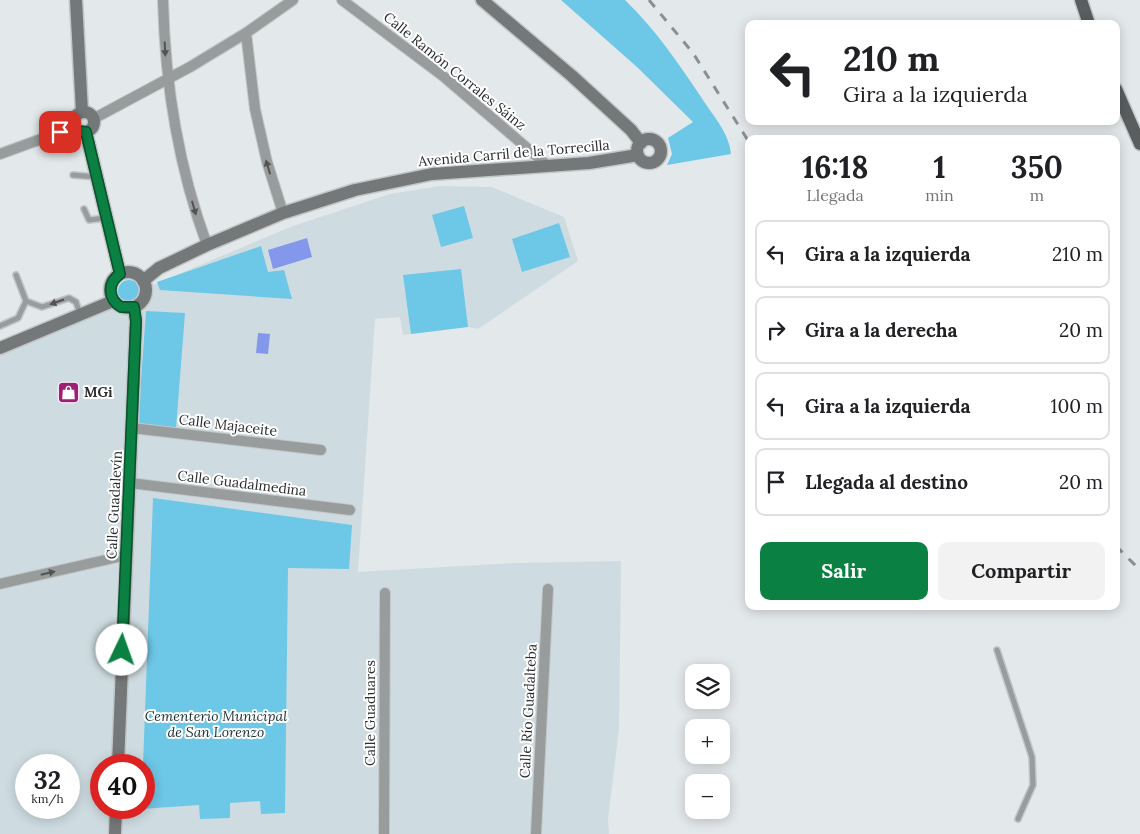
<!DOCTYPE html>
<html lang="es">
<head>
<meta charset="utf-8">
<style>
  :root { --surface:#fff; --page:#f2f2f2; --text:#202124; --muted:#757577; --line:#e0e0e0; --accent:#0b8043 }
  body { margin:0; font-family:Lora,serif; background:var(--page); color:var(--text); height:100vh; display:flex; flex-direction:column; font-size:19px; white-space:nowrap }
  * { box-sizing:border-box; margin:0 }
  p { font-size:16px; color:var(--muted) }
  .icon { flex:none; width:28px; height:28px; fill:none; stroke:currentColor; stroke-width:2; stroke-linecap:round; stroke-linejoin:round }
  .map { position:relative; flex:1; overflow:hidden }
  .details { position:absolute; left:745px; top:135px; width:375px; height:475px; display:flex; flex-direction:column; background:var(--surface); border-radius:10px; box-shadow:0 2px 12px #0003 }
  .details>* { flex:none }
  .guide { position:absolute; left:745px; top:20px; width:375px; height:105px; border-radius:10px; box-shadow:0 2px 12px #0003; background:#fff; color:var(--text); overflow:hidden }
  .buttons { position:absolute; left:685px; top:664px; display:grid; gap:10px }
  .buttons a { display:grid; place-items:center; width:45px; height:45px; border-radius:10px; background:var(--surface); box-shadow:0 2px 12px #0003; font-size:25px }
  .speed { position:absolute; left:15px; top:754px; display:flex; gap:10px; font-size:25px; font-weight:700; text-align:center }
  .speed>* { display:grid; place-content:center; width:65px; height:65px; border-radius:50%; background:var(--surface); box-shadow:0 2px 12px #0003; line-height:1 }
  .speed small { font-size:12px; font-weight:400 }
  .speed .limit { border:8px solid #d22; background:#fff; color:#111 }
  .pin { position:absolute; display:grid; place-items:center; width:42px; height:42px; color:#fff; margin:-21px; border-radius:10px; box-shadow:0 2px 8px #0006 }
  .me { position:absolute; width:55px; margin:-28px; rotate:3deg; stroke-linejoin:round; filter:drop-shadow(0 0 4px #0008) }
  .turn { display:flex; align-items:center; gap:18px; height:105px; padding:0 15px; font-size:22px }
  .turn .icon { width:65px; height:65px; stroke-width:2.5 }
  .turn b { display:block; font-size:35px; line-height:42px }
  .eta { display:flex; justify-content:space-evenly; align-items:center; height:85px; text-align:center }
  .eta b { font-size:30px; font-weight:700; line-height:35px }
  .action { display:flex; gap:10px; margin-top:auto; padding:10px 15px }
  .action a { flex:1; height:58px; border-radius:10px; background:var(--accent); color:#fff; font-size:20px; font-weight:700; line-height:58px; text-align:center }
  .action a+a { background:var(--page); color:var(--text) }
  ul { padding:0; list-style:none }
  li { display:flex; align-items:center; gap:15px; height:68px; margin:0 10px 8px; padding:0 5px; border:2px solid var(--line); border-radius:10px }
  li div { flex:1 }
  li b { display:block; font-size:19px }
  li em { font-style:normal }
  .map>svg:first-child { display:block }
</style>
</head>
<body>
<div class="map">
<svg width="1140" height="834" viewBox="0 0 1140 834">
  <rect width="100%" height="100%" fill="#e3e8ea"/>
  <path fill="#cedce1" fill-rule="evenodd" d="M440 186 492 187 564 217 578 261 478 329 468 327 403 335 400 317 375 319 358 572 515 563 621 561 619 729 608 819 609 834H0V349L293 226 390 194ZM26 765H69V808H26ZM101 765H144V808H101Z"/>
  <path fill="#6dc7e6" d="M561 0H625C656 30 679 64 703 100 714 117 729 133 731 154L667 165 672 154 668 138 693 122 637 67Z
    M464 206 473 238 441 247 432 215Z
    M559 223 570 257 522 272 512 239Z
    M261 246 268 272 284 270 292 299 160 290 157 282Z
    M461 269 468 327 411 334 403 275Z
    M118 291a11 11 0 1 1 22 0a11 11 0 1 1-22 0Z
    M146 311 185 313 176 428 138 423Z
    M153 498 352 525 349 569 288 568 285 813 261 814 260 801 230 803V818L200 819 199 805 141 809 144 808 143 765Z"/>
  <path fill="#8398eb" d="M307 238 312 257 273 269 268 250Z
    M258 333 270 334 268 354 256 353Z"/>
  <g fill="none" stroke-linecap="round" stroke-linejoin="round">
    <defs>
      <path id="lane" d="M73 175 95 177
        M84 209 89 220 106 218
        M26 301 42 307 69 298 76 302 80 314
        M0 326 18 318 26 301 16 275
        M997 650 1032 757 1033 785 1018 819"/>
      <path id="street" d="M163 0C165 84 178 166 207 245
        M342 0 443 76 548 166
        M246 33 255 109 267 162 283 213
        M93 119 190 67 246 33 293 0
        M0 154 74 127
        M132 428 321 450
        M130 483 350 510
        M0 584 127 555
        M384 834 385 593
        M536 834 548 589"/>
      <path id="secondary" d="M76 0 82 112
        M482 0 572 76 631 130 641 143
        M74 122a10 10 0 1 1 20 0a10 10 0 1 1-20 0Z
        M86 132 120 274
        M637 151a12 12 0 1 1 24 0a12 12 0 1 1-24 0Z
        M110 290a18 18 0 1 1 36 0a18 18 0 1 1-36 0Z
        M143 281 159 268 207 245 283 213 355 190 432 174 589 163 638 155
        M0 348 113 301
        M118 765 136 321 134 307
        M115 834 116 808"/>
      <path id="primary" d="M1081 0 1089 24
        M1116 89 1140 144"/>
    </defs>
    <use href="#lane" stroke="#c2c6c8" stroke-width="8"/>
    <use href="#street" stroke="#c2c6c8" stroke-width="12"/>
    <use href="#secondary" stroke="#c2c6c8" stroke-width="15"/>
    <use href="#primary" stroke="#c2c6c8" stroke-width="15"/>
    <use href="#lane" stroke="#999c9c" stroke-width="5"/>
    <use href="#street" stroke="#999c9c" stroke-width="10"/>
    <use href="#secondary" stroke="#747878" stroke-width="12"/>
    <use href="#primary" stroke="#5a5e5e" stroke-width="12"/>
    <path stroke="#8b8f90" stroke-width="3" stroke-dasharray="9 9" stroke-linecap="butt" d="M649 0 693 53 749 142
      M1116 546 1140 570"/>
  </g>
  <defs><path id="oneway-solid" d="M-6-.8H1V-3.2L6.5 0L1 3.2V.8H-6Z" transform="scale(1.25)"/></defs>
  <g fill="#525454">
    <use href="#oneway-solid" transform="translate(165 49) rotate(87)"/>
    <use href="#oneway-solid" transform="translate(268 167) rotate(-107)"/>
    <use href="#oneway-solid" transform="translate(194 208) rotate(74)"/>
    <use href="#oneway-solid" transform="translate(57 302) rotate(161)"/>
    <use href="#oneway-solid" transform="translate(48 573) rotate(-13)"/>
  </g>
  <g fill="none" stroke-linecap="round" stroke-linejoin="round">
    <defs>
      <path id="route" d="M60 132 74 127 78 131 86 132 120 274C107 283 108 299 121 307H134L136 321 122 650"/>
    </defs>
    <use href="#route" stroke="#07532c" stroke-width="12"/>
    <use href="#route" stroke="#0b8043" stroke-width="9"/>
  </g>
  <defs>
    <symbol id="shop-square" viewBox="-11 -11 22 22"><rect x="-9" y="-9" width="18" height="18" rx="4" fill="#9e1f73" stroke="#fff"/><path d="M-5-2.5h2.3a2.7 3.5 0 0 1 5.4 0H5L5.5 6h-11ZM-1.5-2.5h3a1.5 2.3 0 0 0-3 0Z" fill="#fff"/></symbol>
  </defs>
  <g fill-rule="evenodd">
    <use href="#shop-square" x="56" y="380" width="25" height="25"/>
  </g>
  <g text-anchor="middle" stroke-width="4" stroke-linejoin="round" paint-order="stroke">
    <g font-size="14" fill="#2b2d2e" stroke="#fff">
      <text transform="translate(455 71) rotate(39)" y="5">Calle Ramón Corrales Sáinz</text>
      <text transform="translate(514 153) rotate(-5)" y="5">Avenida Carril de la Torrecilla</text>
      <text transform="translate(228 425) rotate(7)" y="5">Calle Majaceite</text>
      <text transform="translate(242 483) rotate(7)" y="5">Calle Guadalmedina</text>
      <text transform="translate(114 505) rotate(-87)" y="5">Calle Guadalevín</text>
      <text transform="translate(528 711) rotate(-87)" y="5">Calle Río Guadalteba</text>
      <text transform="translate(370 713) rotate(-90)" y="5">Calle Guaduares</text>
    </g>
    <g font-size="14" font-weight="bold" fill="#2b2d2e" stroke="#fff" text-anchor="start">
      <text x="84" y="397">MGi</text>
    </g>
    <g font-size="14" font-style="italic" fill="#182e35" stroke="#fff">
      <text x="216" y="721">Cementerio Municipal<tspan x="216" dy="16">de San Lorenzo</tspan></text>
    </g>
  </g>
</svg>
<div class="buttons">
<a><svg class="icon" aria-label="layers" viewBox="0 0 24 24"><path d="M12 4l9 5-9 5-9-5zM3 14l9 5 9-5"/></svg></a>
<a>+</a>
<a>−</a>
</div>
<div class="speed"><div>32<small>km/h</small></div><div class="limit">40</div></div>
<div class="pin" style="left:60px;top:132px;background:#d93025"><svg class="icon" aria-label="arrive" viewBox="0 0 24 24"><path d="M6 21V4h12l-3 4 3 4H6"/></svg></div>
<svg class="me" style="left:122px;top:650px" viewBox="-20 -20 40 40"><circle r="19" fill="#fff"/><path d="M0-13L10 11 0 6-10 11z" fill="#0b8043"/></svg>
<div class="guide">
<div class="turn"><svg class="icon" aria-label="left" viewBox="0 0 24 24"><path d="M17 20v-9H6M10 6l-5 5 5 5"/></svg><div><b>210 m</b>Gira a la izquierda</div></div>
</div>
<section class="details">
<div class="eta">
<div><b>16:18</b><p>Llegada</p></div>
<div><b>1</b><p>min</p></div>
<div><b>350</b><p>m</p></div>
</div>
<ul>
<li><svg class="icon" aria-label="left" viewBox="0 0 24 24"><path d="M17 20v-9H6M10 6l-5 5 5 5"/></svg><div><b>Gira a la izquierda</b></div><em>210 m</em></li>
<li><svg class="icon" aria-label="right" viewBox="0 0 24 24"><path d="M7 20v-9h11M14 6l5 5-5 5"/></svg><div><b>Gira a la derecha</b></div><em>20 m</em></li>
<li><svg class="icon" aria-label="left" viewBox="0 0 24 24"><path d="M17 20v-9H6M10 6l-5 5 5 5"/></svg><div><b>Gira a la izquierda</b></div><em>100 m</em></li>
<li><svg class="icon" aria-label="arrive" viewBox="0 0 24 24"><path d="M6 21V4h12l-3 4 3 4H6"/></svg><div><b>Llegada al destino</b></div><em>20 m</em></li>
</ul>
<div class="action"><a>Salir</a><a>Compartir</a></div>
</section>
</div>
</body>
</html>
